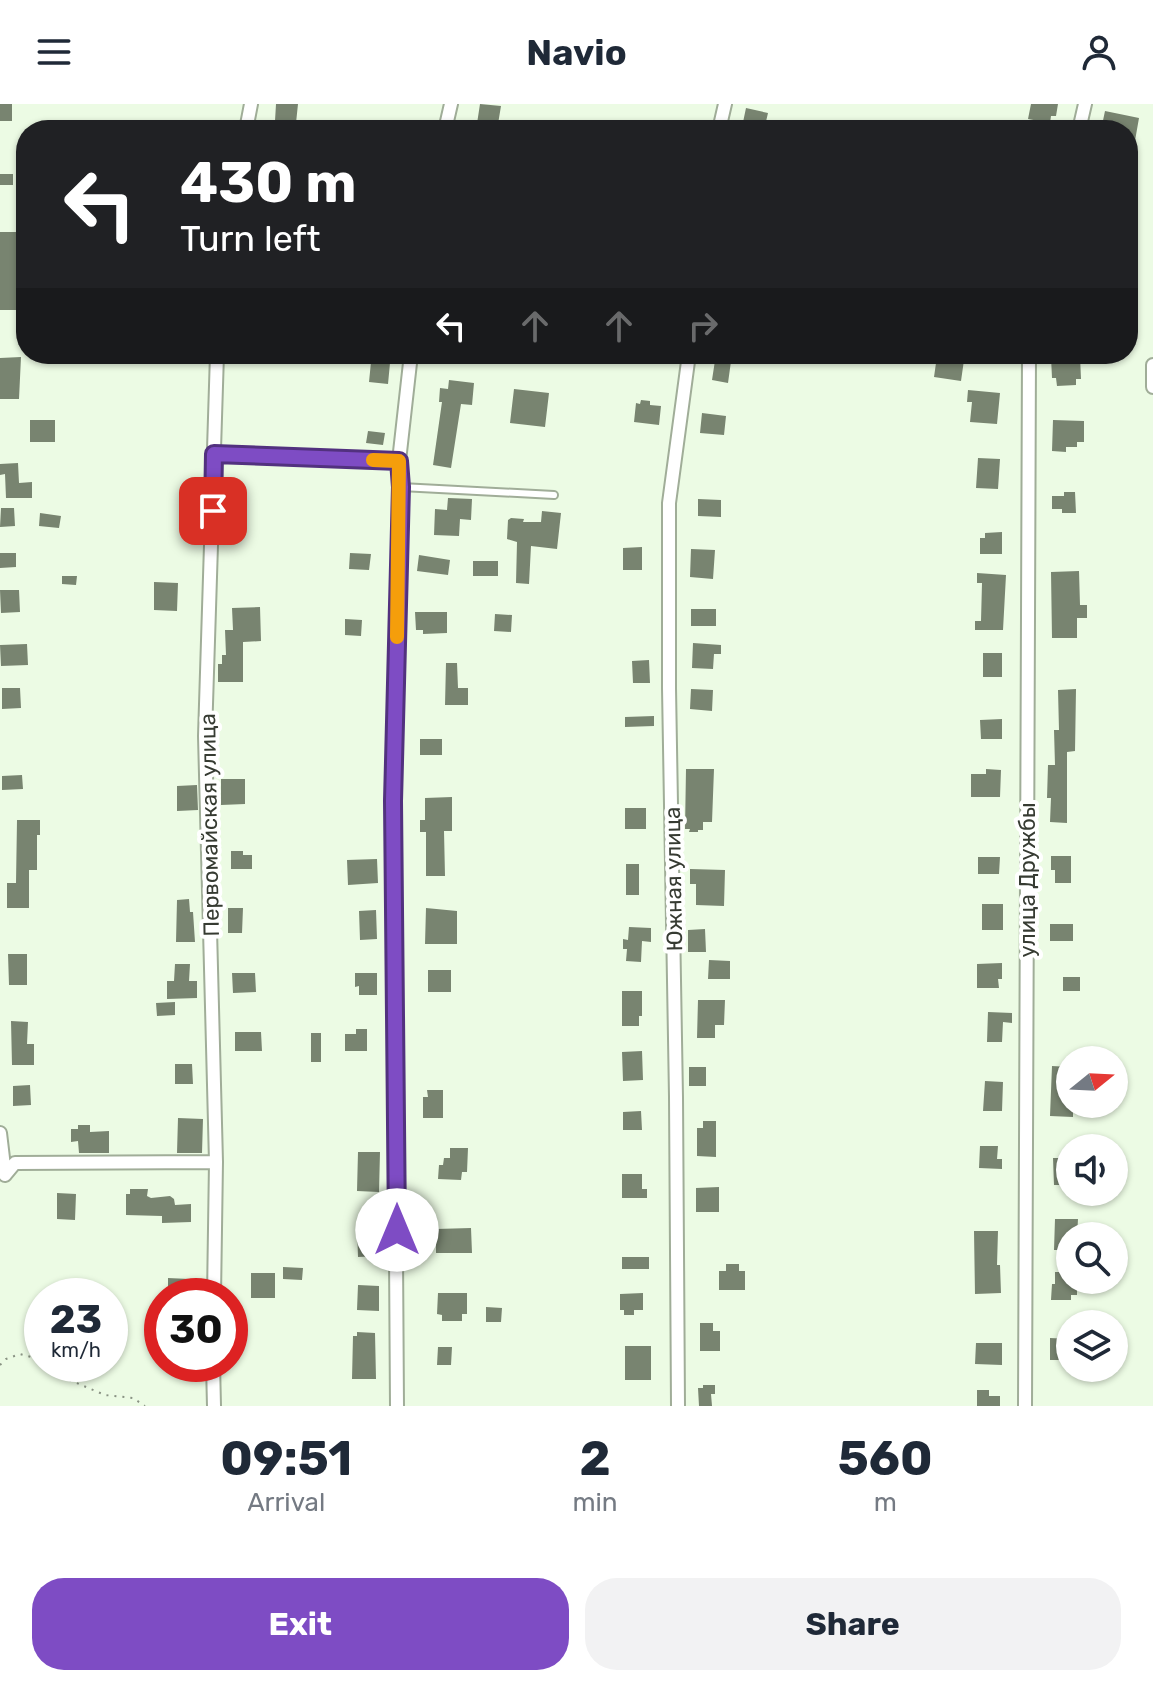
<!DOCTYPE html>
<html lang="en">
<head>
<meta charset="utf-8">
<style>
  :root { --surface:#fff; --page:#f2f2f3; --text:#1f2937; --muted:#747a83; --accent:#7e4cc4 }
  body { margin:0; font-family:Rubik,sans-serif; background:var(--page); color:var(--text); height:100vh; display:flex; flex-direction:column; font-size:30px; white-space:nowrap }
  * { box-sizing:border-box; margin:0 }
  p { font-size:26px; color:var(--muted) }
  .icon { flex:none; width:44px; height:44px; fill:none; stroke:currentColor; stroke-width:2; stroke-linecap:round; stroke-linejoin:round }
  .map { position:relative; height:1302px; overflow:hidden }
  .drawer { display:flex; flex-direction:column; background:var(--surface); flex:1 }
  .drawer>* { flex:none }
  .guide { position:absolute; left:16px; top:16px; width:1122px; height:244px; border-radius:32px; box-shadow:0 2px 6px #0004; background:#202124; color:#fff; overflow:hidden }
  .needle { width:52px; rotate:72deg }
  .fabs { position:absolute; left:1056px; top:942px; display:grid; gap:16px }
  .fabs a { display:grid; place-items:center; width:72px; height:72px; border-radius:50%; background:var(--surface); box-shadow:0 2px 6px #0004; font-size:40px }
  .speed { position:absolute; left:24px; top:1174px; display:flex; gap:16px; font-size:40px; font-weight:700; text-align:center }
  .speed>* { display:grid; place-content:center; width:104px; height:104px; border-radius:50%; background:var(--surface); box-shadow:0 2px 6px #0004; line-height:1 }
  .speed small { font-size:20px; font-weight:400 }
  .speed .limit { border:12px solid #d22; background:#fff; color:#111 }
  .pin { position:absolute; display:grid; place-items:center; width:68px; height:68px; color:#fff; margin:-34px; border-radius:16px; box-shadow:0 4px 12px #0006 }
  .me { position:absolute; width:88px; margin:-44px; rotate:0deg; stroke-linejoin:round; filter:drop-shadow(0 0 6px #0008) }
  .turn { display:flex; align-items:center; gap:28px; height:168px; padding:0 32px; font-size:36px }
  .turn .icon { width:104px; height:104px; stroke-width:2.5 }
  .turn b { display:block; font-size:56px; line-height:68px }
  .lanes { display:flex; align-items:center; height:76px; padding:0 32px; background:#0003; justify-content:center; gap:40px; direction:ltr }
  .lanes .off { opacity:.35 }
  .eta { display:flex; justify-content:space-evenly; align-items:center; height:136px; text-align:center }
  .eta b { font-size:48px; font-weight:700; line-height:56px }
  .button { display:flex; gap:16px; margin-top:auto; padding:16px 32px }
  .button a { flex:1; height:92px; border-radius:32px; background:var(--accent); color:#fff; font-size:32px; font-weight:700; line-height:92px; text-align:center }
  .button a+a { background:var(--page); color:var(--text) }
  header { display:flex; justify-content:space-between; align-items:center; height:104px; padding:0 32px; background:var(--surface); font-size:36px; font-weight:700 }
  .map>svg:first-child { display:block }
</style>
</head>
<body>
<header><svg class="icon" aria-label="menu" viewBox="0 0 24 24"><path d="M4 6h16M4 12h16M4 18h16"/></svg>Navio<svg class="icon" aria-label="person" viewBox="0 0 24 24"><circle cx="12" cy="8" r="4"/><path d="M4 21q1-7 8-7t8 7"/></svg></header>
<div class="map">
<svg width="1153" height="1302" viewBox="0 0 1153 1302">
  <rect width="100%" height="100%" fill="#ecfbe4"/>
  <path fill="#788470" d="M0 0H12V17H0Z
    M276 0H298L296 19 275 17Z
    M480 0 501 2 497 26H476Z
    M1031 0H1058L1056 12H1051L1050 19 1028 15Z
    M746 4 768 9 764 26 742 23Z
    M1105 7 1139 14 1133 48H1128V26H1101Z
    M585 16 611 21V26H583Z
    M0 70H13V81H0Z
    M0 128H17V159H26V183H17V206H0Z
    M365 250H396L395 260 390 259 388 280 369 278 371 258 375 257 365 256Z
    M716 250H732L728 279 712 276Z
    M937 252 964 256 961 277 934 273Z
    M1080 252 1081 275H1076V281L1057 282 1056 274H1052L1051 253Z
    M21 253 19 295H0V254Z
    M449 276 474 279 472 301 461 300 451 364 433 361 442 298H439L440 284 448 285Z
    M514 285 549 289 545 323 510 319Z
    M968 286 1000 289 997 320 970 318 972 298H967Z
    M641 296 650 297V301L661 302 659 321 634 318 636 299 640 300Z
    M702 309 726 312 724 331 700 329Z
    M30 316H55V338H30Z
    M1053 316 1084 317V338H1077V343H1066V348L1052 347Z
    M368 327 385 329 383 341 366 339Z
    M978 354 1000 355 998 385 976 384Z
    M18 359 19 379 32 378V394H6L5 370 0 371V360Z
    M1064 388H1075L1076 409H1062V405H1052V392H1064Z
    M224 394 238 395 237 416 242 417 241 429 225 428Z
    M448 394 472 395 471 416 460 415 459 432 434 431 435 405 447 406Z
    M698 395 721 396V413L698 412Z
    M1 404H14L15 422 0 423Z
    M542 407 561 409 557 445 531 442 529 480 516 479 517 438 507 435 508 416 511 414 524 415 523 418H541Z
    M40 409 61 412 59 424 39 422Z
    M1002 428V450H980V434H985V429Z
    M642 443V466H623V444Z
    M691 445 715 446 713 475 690 473Z
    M0 449H16V463L0 464Z
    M350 449 371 450 369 466 349 465Z
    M419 451 450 456 448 471 417 467Z
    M473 457H498V472H473Z
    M1079 467 1080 501H1087V514H1077V534H1052L1051 468Z
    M977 469 1006 471 1003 526H975V517H981L982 479H977Z
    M62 472H77L76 481 62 480Z
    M154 478 178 479 177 507 154 506Z
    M0 486H19L20 508 1 509Z
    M260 503 261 537 243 538V578H218V560H222V551H226L225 526H233L232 504Z
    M691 505H716V522H691Z
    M415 508H447V529L423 530V526H416Z
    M495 510 512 511 511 528 494 527Z
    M345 515 362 516 361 532 345 531Z
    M693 539 721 541V550H714L713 565 692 564Z
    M27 540 28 561 1 562 0 541Z
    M983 549H1002V573H983Z
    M649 556 650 579H633L632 557Z
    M446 559H457L458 584H468V601H445Z
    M2 584H20L21 604 2 605Z
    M691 585 713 586 712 607 690 605Z
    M1076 585 1075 647 1067 648V719L1050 718 1051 694H1047L1048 661H1055L1054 626H1059L1058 586Z
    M654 612V622L625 623V613Z
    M1002 615V635H981L980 616Z
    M420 635H442V651H420Z
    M686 665H714L712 718H703V726H698V728H689L690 725H685Z
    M986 665 1001 666 1000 693H971V670H986Z
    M22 671 23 685 2 686V672Z
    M221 675H245V700L221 701Z
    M197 681 198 706 177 707V682Z
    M452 693V727H444L445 772H426V728H420V716H425V694Z
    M625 704H646V725H625Z
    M17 716H40V731H37V766H29V804H7V779H16Z
    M231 747H243V751H252V765H231Z
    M1051 752H1071V779H1055V766H1051Z
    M978 753H1000L999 770H978Z
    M377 755 378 779 348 781 347 756Z
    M626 760H639V791H626Z
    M690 765 725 766 724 802 696 801V780H690Z
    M189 795 190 808H193L195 838H176L177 796Z
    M982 800H1003V826H982Z
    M228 804H243L242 829H228Z
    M426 804 457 807V840H425Z
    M376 806 377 835 360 836 359 807Z
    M1050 820H1073V837H1050Z
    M629 823 651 824V838L642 837 641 858 626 857 627 845H623V835L628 836Z
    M705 825 706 848H688V826Z
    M8 850H27V881H9Z
    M709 856 730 857V875H708Z
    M1002 859V875H998L999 884H977V860Z
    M175 860H190L189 877H197V894L167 895V877H174Z
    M428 866H451V888H428Z
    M232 869H255L256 888 233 889Z
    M355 869H377V891H359V882L355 883Z
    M1063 873H1080V887H1063Z
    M622 887H642V912H639V922H622Z
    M698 896H725L724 921H715V934H697Z
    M175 898V911L157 912 156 899Z
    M988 908 1012 909V919L1003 918 1002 938H987Z
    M11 917 28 918 27 940H34V961H12Z
    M356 925H367V947H345V930H356Z
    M235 928H261L262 947H235Z
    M311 929H321V958H311Z
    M642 947 643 976 623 977 622 948Z
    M175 960H192L193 980H175Z
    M1052 962 1070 963V1000H1073V1013L1050 1012Z
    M689 963H706V982H689Z
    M985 977 1003 978 1002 1007H983Z
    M30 981 31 1001 13 1002V982Z
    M427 986H443V1014H423V993H428Z
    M641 1007 642 1026H623V1008Z
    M178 1014 203 1015 202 1049H177Z
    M703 1017H716V1053L697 1052V1024H703Z
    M78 1021H90V1028L109 1027V1049H79L78 1037 71 1038V1025H78Z
    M980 1042H998L997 1055H1002V1065L979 1064Z
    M450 1044H468L467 1068H462L461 1076 438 1075 439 1061H443L444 1054H450Z
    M358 1048H380L379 1088 357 1087Z
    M1053 1054H1070V1081H1054Z
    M622 1070H642V1085H647V1094H622Z
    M719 1083V1108H696V1084Z
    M130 1085H148L147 1092 151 1094 170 1092 174 1095 175 1101 191 1100V1118L162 1119V1112L126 1111V1090H130Z
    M57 1089 76 1090 75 1116 57 1115Z
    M1055 1115H1078L1077 1132H1070V1146H1054Z
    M378 1122 379 1152 358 1153 357 1123Z
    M471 1124 472 1149H436V1125Z
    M974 1127H998L997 1161H1000L1001 1189 975 1190Z
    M622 1153H649V1165H622Z
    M726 1160H739V1167H745V1186H719V1167H726Z
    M283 1163 303 1164 302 1176 283 1175Z
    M1055 1168H1070V1176H1077V1191H1071V1196H1051L1052 1180H1055Z
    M251 1169H275V1194H251Z
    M168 1174 189 1175V1192H168Z
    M358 1181 379 1182V1207L357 1206Z
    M438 1189H467V1210H462V1217H442V1211L437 1210Z
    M643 1189V1206H634V1211H624V1206H620V1190Z
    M486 1203 502 1204 501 1218H486Z
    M700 1219H713V1227H720V1247H700Z
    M357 1228 375 1229 376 1275H352L353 1232H357Z
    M1050 1234 1070 1235V1256H1050Z
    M976 1239H1002V1261L975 1260Z
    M625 1242H651V1276H625Z
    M438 1243H452L451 1261H437Z
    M703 1281H715V1290H711L712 1302H699L698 1284H703Z
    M977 1286H989V1292H1000V1302H977Z"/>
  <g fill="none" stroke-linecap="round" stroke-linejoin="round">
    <defs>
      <path id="lane" d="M214 350 399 357
        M401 383 554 391"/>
      <path id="street" d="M246 26 251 0
        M445 26 451 0
        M719 26 725 0
        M1079 26 1085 0
        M1153 261V283
        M0 1029 5 1071
        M5 1071 15 1059 216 1058
        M214 1192 216 1058 205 632 217 250
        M213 1260 214 1302
        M397 1302 393 697 401 383 399 357 411 250
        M678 1302 676 993 669 584V399L689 250
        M1025 1302 1029 250"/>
    </defs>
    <use href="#lane" stroke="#a0ad98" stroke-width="10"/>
    <use href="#street" stroke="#a0ad98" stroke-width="16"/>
    <path stroke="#899283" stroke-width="2" stroke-dasharray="2 6" stroke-linecap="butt" d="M0 1261 6 1255 20 1250 35 1254 60 1272 105 1291 133 1294 145 1302"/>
    <use href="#lane" stroke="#fff" stroke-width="6"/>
    <use href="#street" stroke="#fff" stroke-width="12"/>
  </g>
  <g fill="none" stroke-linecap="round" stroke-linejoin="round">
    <defs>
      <path id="route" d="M213 407 214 350 399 357 401 383 393 697 397 1126"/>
    </defs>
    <use href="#route" stroke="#52317f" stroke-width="20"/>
    <use href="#route" stroke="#7e4cc4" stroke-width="14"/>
    <path stroke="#f59e0b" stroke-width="14" d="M373 356 399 357 397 533"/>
  </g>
  <g text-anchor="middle" stroke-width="8" stroke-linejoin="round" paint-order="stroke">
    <g font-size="22" fill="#363b32" stroke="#fff">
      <text transform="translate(209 721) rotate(-91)" y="8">Первомайская улица</text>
      <text transform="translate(673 775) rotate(-91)" y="8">Южная улица</text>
      <text transform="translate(1027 776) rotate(-90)" y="8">улица Дружбы</text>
    </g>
  </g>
</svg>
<div class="fabs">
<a><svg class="needle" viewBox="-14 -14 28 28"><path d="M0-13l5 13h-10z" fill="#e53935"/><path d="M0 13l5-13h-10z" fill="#747a83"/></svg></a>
<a><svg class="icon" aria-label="sound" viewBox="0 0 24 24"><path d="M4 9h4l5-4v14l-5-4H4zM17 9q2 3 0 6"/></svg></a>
<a><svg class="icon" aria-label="search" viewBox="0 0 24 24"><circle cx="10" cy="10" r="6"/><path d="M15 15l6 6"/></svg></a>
<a><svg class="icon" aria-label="layers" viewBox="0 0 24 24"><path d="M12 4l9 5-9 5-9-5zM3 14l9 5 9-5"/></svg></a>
</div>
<div class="speed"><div>23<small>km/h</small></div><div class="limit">30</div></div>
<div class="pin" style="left:213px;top:407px;background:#d93025"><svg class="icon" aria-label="arrive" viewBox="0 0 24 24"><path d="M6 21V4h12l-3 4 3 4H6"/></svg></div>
<svg class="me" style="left:397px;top:1126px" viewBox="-20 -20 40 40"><circle r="19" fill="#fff"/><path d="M0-13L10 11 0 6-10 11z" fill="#7e4cc4"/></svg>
<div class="guide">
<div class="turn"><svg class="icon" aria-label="left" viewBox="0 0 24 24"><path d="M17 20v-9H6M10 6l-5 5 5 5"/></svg><div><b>430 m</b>Turn left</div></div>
<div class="lanes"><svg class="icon" aria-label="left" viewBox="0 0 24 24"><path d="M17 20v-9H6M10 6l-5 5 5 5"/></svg><svg class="icon off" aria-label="ahead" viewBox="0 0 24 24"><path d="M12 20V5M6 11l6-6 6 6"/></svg><svg class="icon off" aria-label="ahead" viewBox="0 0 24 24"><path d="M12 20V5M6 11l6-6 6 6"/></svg><svg class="icon off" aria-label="right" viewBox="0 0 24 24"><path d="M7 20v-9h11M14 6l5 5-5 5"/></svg></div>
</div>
</div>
<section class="drawer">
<div class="eta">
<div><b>09:51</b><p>Arrival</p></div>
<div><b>2</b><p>min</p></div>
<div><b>560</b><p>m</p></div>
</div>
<div class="button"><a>Exit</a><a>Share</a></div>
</section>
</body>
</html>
